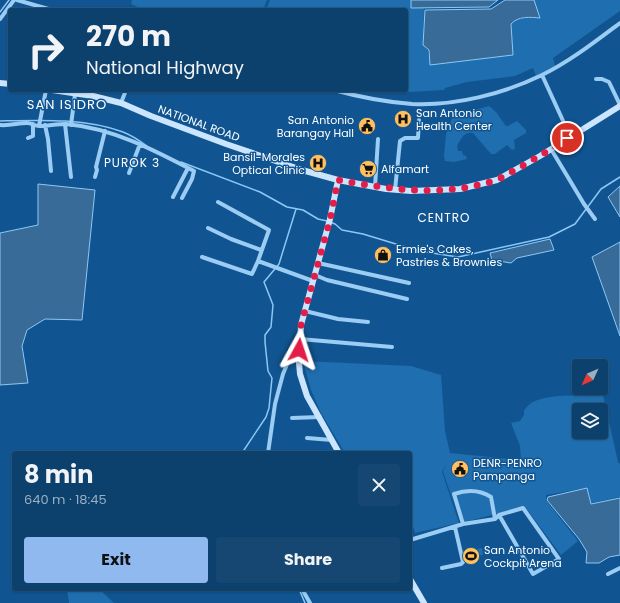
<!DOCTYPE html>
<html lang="en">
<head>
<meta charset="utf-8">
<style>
  :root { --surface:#0c406d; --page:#154772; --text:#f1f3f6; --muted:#9aafc2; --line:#2c5980; --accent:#90b9f0 }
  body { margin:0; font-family:Poppins,sans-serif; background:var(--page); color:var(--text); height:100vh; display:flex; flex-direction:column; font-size:15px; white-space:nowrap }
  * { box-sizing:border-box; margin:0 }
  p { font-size:13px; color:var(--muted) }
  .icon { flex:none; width:22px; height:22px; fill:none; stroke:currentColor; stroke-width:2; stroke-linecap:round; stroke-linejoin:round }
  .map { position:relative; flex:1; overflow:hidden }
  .details { position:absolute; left:12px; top:451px; width:400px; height:140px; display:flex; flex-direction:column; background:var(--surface); border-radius:4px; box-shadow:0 1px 3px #0004,0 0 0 1px var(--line) }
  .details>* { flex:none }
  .guide { position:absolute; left:8px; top:8px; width:400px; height:84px; border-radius:4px; box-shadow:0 1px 3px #0004,0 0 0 1px var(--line); background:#0c406d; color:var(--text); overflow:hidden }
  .needle { width:26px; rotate:225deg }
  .tools { position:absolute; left:572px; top:359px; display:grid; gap:8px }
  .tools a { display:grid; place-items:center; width:36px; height:36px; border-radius:4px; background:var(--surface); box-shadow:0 1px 3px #0004,0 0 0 1px var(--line); font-size:20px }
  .pin { position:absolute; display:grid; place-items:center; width:34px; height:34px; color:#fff; margin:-17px; border:2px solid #fff; border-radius:50%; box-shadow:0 1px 4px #0007 }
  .me { position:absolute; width:44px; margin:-22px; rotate:5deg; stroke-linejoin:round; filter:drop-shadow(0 0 3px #0008) }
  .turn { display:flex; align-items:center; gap:14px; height:84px; padding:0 12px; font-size:18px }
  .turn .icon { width:52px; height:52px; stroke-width:2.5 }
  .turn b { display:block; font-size:28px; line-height:34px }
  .round { display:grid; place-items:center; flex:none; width:42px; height:42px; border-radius:4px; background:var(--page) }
  .headline { display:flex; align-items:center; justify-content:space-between; height:68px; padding:0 12px }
  h1 { font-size:24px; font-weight:700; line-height:30px }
  .action { display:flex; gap:8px; margin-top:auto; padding:8px 12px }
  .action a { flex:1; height:46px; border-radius:4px; background:var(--accent); color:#111; font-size:16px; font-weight:700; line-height:46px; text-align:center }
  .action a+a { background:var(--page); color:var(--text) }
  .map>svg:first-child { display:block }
</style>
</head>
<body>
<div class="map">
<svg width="620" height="603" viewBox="0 0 620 603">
  <rect width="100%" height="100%" fill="#105591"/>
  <path fill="#1f6eaf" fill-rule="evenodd" d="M132 0H267L263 10H144L131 4Z
    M270 0H411V8H424L423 45 428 50 430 65 513 55 511 24C518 17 530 17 540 18L534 0H620V11L553 58 555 66 536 76 533 68 515 76 467 82 445 88 444 90 409 92 405 90 406 10H266Z
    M489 106 496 112 506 126H508L517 121 526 130V133L514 140 515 149 512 150 507 145 495 154H491L473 133C464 131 461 139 457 146L458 151H462L463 155 466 156 467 159 454 162 445 161 444 156 446 134 452 118 454 117 469 115 471 111Z
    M303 361 411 366 441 375 445 431 450 453 521 460 520 446 511 423 520 421 524 415V411C525 409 527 406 530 404 544 393 585 396 603 395L618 462 620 464V497L591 503 587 488 546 495V500L578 541 561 555 528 511 523 507 461 523 443 472 446 464 442 472 459 523 415 533 410 518V453H345L321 413 311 390ZM579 410H601V432H579Z
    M482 548 483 555 476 556 477 560 463 562 461 552Z
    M67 589H99L114 603H69Z"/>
  <path fill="#386b97" stroke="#8cc8f7" d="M411 0H498L489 7 411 8Z
    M505 0H534L540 18C530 17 518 16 511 24L513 55 430 65 429 50 423 45 425 10 491 9Z
    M38 184 95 190 82 320 45 319 27 330 22 346 28 383 0 385V233L38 225Z
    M620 186V217L608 197Z
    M550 239 554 250 517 258 511 263 492 260 490 253Z
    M620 242V336L592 257Z
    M587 488 591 504 620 498V555L609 557 599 563H586L587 552 579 539 547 500 548 497Z"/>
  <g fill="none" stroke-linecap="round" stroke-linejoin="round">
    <path stroke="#8cc8f7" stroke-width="1.5" d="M0 12 9 0
      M0 121C41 120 84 118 123 132 131 135 140 141 147 146
      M181 162 260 192 287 207 303 210 318 219 327 221
      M330 222 335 224 342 230 363 234 419 251 458 257 549 237 575 224 601 189 620 177
      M242 453 266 417 269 408 272 378 268 371 265 342V335L271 327 273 305 264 282 279 264 296 209
      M299 589 305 603"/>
    <path stroke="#9bccf3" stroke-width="4" d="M17 0 52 10
      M0 19 14 0
      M542 75 570 136
      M596 79H602L609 82 620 105
      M334 90C359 97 386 102 412 104 455 106 503 94 542 75 569 62 596 41 620 23
      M121 103 126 90
      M65 124 71 177
      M0 125C10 126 18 123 27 123 31 123 35 126 39 126 47 126 57 124 66 124 112 128 154 150 194 171L192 179 182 198
      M45 125 48 139 51 171
      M71 125 75 94
      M39 126 46 90
      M28 138 33 136V124
      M551 149 584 204 595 219
      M129 173 140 144
      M95 177 97 170 96 167 105 131
      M375 187 378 139
      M395 190 400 141 405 138H418L419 120
      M173 197 188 168
      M218 202 269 230 258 261 313 281
      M208 228 231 239 261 250
      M202 257 252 274 258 261
      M318 263 409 283
      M315 275 327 280 407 299
      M305 311 338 319 368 322
      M300 339 392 347
      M292 418 320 417
      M307 438 332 440
      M268 453 275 404 283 374 288 362 299 358
      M463 524 454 494C466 490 480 490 491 497L495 519
      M410 540 463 524 495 519 499 515 523 508 559 559 533 574 499 515
      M442 568 461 564 463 562 455 527
      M608 574 620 568
      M302 589 310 603"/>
    <path stroke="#cae5fd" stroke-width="6" d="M0 83 10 84
      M52 90 93 96 121 103 151 116 226 144 302 170 338 180 386 189 411 191 460 189 497 180 540 156 620 106
      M338 180 330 219 301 325 299 363 300 374 307 396 339 453
      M410 579 424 603"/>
  </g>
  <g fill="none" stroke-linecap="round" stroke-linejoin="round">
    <path stroke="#e11d48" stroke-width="7" stroke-dasharray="0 12.6" d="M299 350 301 325 330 220 338 180C390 189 444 198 496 180 502 178 509 173 515 170 533 160 550 150 567 138"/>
  </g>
  <defs>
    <symbol id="hospital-disc" viewBox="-11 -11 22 22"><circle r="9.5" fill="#ffc05d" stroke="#105591"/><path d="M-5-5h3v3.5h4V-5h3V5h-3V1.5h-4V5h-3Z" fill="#111"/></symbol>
    <symbol id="civic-disc" viewBox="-11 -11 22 22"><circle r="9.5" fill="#ffc05d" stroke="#105591"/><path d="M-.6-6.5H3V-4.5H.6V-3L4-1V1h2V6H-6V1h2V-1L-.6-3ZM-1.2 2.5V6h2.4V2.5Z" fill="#111"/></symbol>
    <symbol id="supermarket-disc" viewBox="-11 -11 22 22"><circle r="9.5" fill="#ffc05d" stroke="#105591"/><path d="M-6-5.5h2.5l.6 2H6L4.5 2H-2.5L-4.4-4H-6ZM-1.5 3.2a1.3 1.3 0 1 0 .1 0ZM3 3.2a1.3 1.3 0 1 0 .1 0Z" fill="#111"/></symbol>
    <symbol id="shop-disc" viewBox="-11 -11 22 22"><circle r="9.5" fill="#ffc05d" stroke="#105591"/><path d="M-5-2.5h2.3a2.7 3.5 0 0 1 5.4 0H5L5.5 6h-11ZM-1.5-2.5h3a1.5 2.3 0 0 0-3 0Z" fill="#111"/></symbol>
    <symbol id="stadium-disc" viewBox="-11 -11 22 22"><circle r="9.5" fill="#ffc05d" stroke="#105591"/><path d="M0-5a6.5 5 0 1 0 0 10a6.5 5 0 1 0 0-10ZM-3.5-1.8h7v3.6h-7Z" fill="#111"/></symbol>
  </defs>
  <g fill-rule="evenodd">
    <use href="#hospital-disc" x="393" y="109" width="20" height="20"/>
    <use href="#civic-disc" x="357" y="116" width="20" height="20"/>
    <use href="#hospital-disc" x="308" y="153" width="20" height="20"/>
    <use href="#supermarket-disc" x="358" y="159" width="20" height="20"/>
    <use href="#shop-disc" x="373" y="245" width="20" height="20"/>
    <use href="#civic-disc" x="450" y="459" width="20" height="20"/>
    <use href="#stadium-disc" x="461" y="546" width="20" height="20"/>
  </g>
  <g text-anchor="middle" stroke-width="3" stroke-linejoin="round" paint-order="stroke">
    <g font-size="11" fill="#fff" stroke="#105591" text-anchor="start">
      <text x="416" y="117">San Antonio<tspan x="416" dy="13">Health Center</tspan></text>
      <text x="354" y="124" text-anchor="end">San Antonio<tspan x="354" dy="13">Barangay Hall</tspan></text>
      <text x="305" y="161" text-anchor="end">Bansil-Morales<tspan x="305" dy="13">Optical Clinic</tspan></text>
      <text x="381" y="173">Alfamart</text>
      <text x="396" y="253">Ermie's Cakes,<tspan x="396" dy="13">Pastries &amp; Brownies</tspan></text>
      <text x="473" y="467">DENR-PENRO<tspan x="473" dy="13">Pampanga</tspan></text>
      <text x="484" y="554">San Antonio<tspan x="484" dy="13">Cockpit Arena</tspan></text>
    </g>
    <g font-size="11" fill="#fff" stroke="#105591">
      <text transform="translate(199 123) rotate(20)" y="4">NATIONAL ROAD</text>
    </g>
    <g font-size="12" letter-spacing="1" fill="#fff" stroke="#105591">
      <text x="132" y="167">PUROK 3</text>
      <text x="444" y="222">CENTRO</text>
    </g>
    <g font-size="13" letter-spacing="1" fill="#fff" stroke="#105591">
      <text x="67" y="109">SAN ISIDRO</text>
    </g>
  </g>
</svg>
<div class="tools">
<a><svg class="needle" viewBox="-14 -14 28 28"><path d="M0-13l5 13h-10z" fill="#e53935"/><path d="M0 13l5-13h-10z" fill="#9aafc2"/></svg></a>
<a><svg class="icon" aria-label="layers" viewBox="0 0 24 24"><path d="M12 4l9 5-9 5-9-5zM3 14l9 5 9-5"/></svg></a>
</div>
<div class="pin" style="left:567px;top:138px;background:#d93025"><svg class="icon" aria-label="arrive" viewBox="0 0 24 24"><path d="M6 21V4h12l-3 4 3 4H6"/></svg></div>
<svg class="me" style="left:299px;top:350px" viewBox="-20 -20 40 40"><path d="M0-17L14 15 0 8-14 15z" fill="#e11d48" stroke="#fff" stroke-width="4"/></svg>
<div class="guide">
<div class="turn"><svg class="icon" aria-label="right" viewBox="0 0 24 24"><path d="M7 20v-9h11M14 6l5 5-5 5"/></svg><div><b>270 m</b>National Highway</div></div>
</div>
<section class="details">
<div class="headline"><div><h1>8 min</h1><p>640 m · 18:45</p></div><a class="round"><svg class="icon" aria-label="close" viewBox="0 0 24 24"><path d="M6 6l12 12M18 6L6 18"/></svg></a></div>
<div class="action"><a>Exit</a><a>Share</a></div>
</section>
</div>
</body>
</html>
